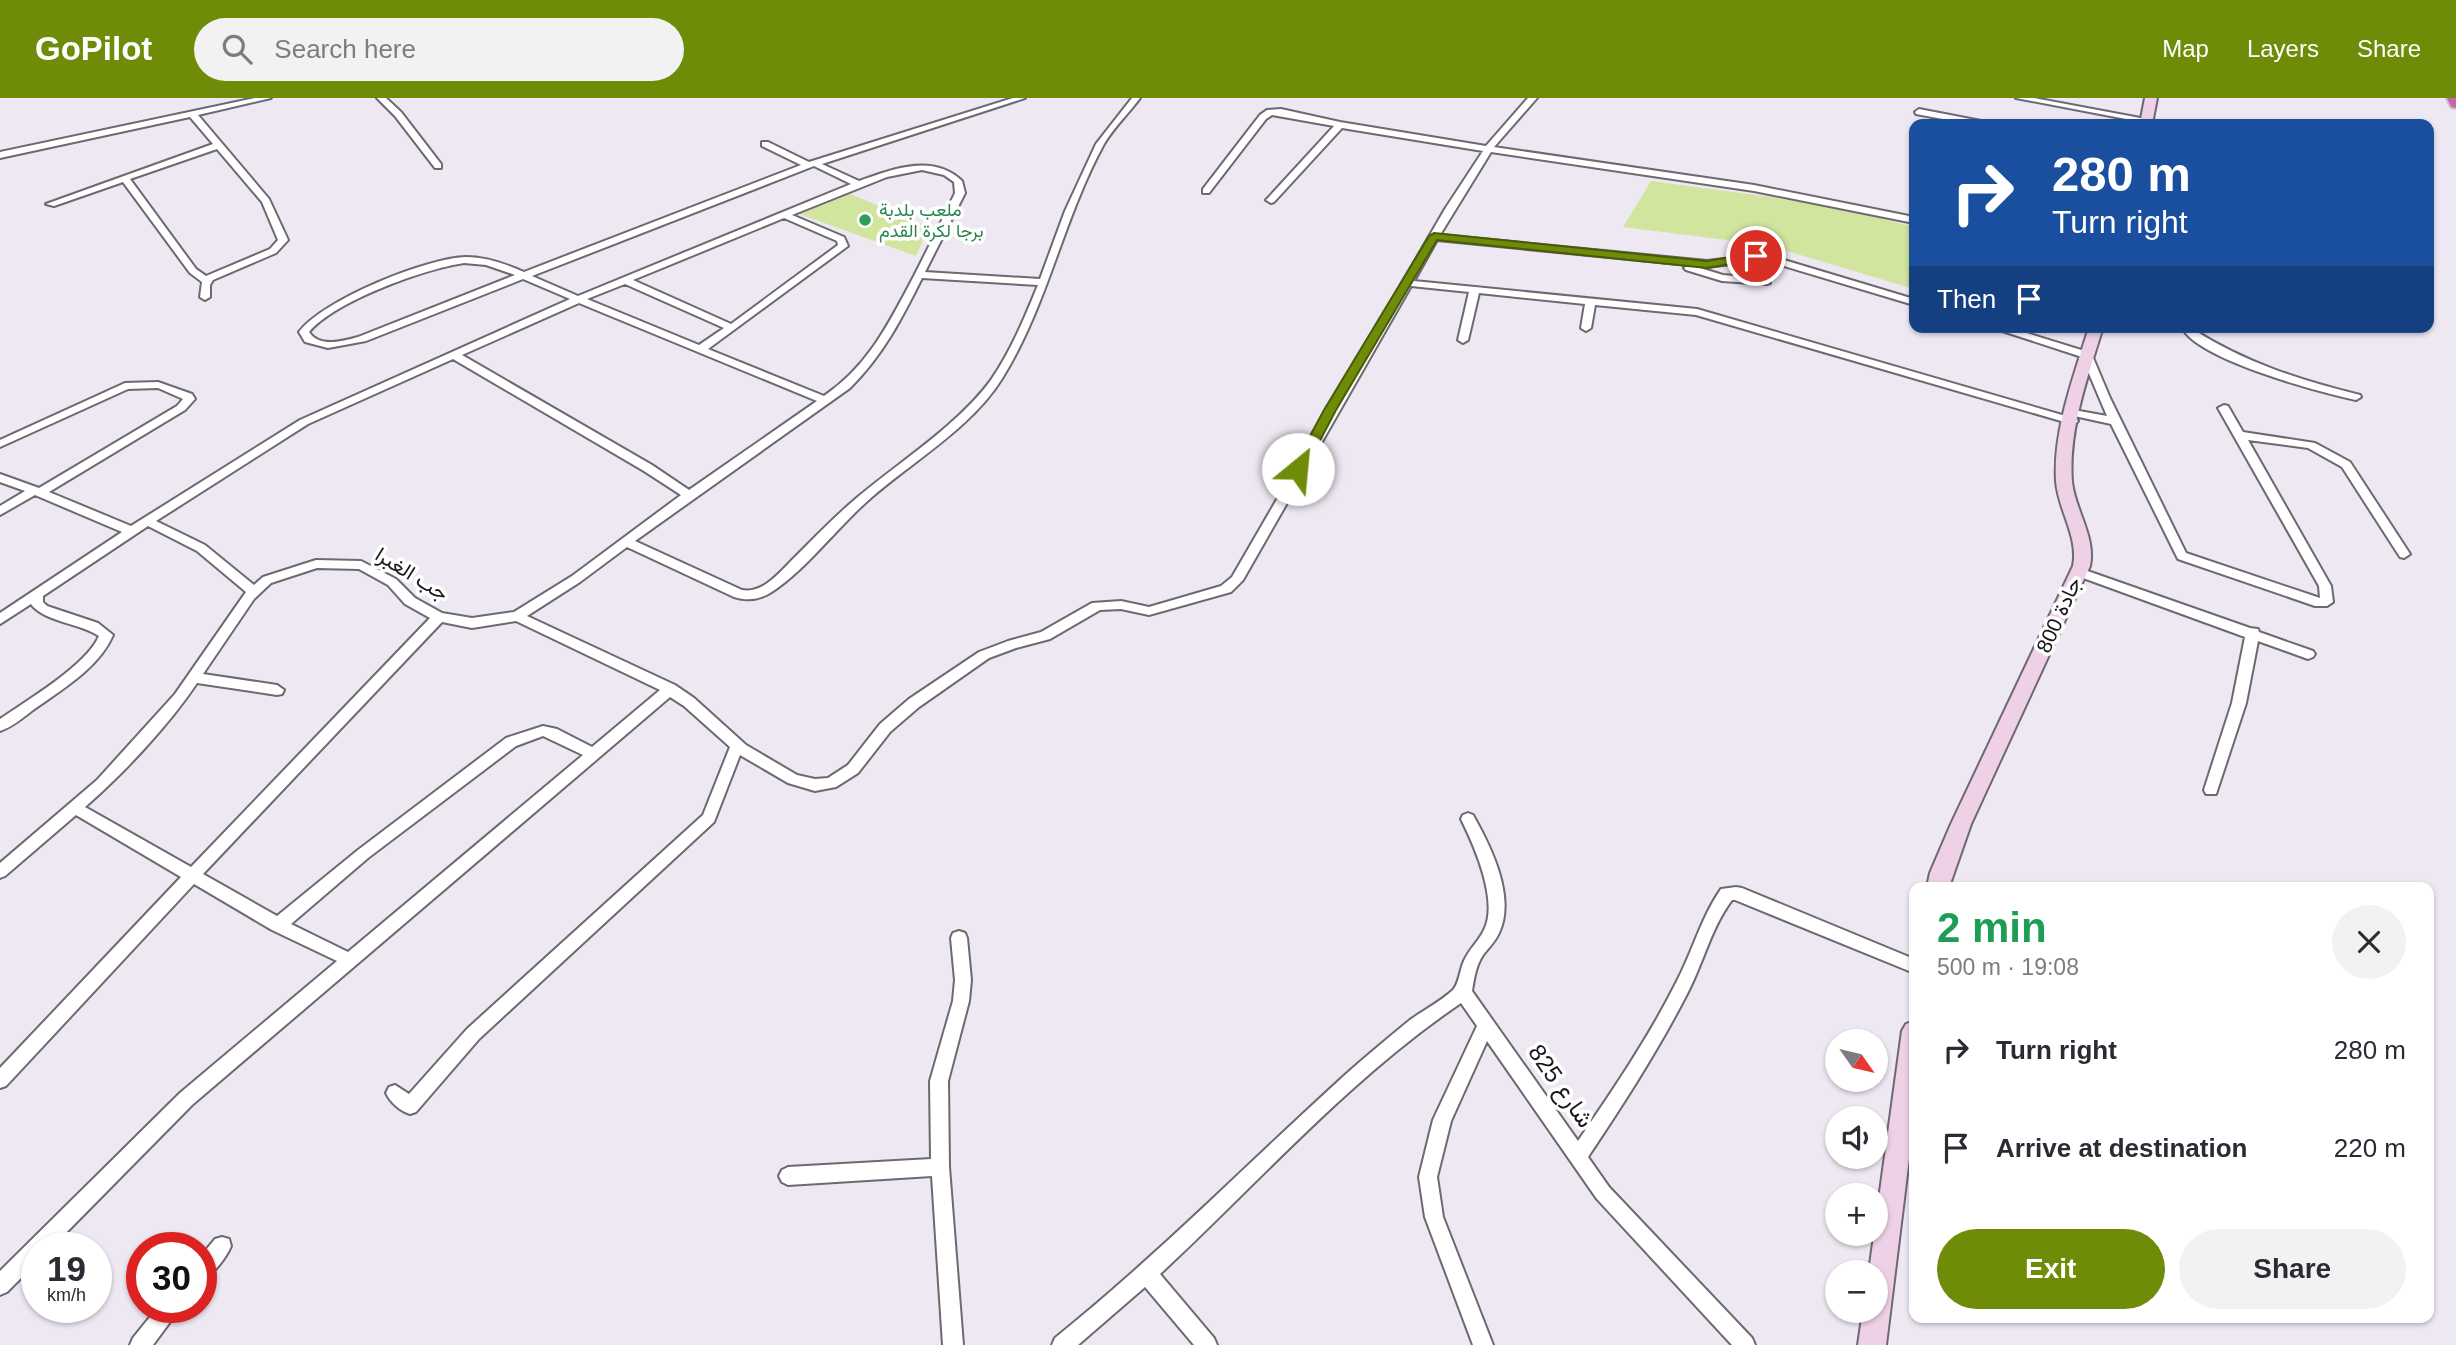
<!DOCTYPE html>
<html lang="en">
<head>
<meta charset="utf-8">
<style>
  :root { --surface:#fff; --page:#f2f2f3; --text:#2b2b33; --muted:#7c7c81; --accent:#6f8c09 }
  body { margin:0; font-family:Helvetica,Vazirmatn,sans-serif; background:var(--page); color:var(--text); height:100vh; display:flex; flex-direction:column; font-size:26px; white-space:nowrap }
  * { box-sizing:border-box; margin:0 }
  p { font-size:23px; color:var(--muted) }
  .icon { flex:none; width:38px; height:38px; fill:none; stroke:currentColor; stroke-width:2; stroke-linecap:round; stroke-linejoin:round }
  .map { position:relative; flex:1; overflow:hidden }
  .sheet { position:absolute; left:1909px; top:784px; width:525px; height:441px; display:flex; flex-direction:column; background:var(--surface); border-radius:14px; box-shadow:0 2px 5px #0004 }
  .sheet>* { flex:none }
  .banner { position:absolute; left:1909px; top:21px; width:525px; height:214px; border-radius:14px; box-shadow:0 2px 5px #0004; background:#1a4fa0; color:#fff; overflow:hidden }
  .needle { width:46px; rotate:124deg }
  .fabs { position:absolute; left:1825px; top:931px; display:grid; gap:14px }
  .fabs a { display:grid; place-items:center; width:63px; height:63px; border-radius:50%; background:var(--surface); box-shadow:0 2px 5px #0004; font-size:35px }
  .speed { position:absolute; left:21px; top:1134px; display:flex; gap:14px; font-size:35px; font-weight:700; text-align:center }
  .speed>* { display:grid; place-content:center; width:91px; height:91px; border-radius:50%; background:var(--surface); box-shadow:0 2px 5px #0004; line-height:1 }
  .speed small { font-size:18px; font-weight:400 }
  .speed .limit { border:10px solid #d22; background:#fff; color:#111 }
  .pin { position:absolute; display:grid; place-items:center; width:60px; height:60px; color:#fff; margin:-30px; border:4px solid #fff; border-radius:50%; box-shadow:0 2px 7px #0007 }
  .me { position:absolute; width:77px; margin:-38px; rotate:28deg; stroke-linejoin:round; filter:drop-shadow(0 0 5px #0008) }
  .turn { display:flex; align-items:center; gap:24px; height:147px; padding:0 28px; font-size:32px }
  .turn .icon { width:91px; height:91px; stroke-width:2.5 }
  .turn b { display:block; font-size:49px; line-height:60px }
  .then { display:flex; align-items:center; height:66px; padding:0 28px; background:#0003; gap:14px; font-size:26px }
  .round { display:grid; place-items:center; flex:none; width:74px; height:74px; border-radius:37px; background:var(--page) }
  .summary { display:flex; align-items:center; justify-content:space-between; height:119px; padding:0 28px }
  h1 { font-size:42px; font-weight:800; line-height:52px; color:#1e9e55 }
  .primary-button { display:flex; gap:14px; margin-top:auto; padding:14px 28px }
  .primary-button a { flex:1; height:80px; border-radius:42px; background:var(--accent); color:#fff; font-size:28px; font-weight:800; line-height:80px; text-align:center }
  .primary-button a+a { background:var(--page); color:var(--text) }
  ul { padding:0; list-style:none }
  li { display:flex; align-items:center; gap:21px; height:98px; padding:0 28px }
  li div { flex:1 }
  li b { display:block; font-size:26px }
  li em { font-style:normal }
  header { display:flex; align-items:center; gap:42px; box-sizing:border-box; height:98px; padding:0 35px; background:var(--accent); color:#fff }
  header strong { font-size:33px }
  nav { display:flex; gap:38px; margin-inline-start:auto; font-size:24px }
  .search { width:490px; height:63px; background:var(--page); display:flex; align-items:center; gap:18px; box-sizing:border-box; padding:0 24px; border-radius:38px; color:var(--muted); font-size:26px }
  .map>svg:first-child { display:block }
</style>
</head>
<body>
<header>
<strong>GoPilot</strong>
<div class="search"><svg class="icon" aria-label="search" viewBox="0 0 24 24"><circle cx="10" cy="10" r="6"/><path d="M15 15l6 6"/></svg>Search here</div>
<nav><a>Map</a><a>Layers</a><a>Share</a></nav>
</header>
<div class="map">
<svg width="2456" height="1247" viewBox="0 0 2456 1247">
  <rect width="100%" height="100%" fill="#eee8f2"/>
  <path fill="#d1e59f" d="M1651 83 1824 106 1914 129V191L1767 147 1623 129Z
    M850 96 929 129 916 158 799 116Z"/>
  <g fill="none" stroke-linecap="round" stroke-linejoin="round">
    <defs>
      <path id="street" d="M255 0H271L198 17 269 101 288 142 276 155 213 182 210 187V199L205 202 200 199 202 184 190 175 123 84 54 108 46 106 213 46 190 19 0 60V54ZM217 51 262 104 278 142 270 151 206 178 196 171 130 81Z
        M377 0H386L401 14 441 66V70H435L395 18Z
        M1013 0H1025L822 66 859 83C893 71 933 55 962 83L965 95 925 174 1040 181 1065 113 1096 46 1132 0H1140C1129 15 1114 29 1104 46 1063 121 1048 206 1003 279 971 332 907 366 862 408 835 433 801 476 770 495 758 502 747 503 734 499L627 449 580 484 527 518 675 587 694 600 746 647 797 677 815 681 828 680 848 667 880 626 909 601 979 554 1008 543 1041 534 1092 505 1121 503 1149 509 1221 488 1232 479 1445 111 1483 53 1342 30 1274 104 1271 105 1266 102 1268 100 1334 28 1272 17 1266 21 1209 95H1203V91L1260 17 1267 12 1281 11 1340 24 1486 48 1528 0H1537L1494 49 1754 87 1914 119V125L1754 93 1491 54 1440 137 1707 163 1764 156 1914 201V207L1764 162 1707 169 1690 167 1723 177 1770 181V185L1766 186 1722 183 1686 172 1684 170 1689 167 1437 142 1414 183 1697 211 2076 321 2078 323 2076 325H2068L1696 217 1595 207 1591 230 1586 233 1581 230 1585 206 1479 195 1468 242 1463 245 1458 242 1469 194 1411 188 1243 482 1231 494 1149 517 1121 511 1100 512 1050 541 1016 550 989 560 919 609 890 634 858 675 836 689 815 693 788 685 740 657 714 724 479 941 416 1014 410 1016C400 1013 390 1004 386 995L389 989 395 987 409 996 467 931 703 717 730 649 684 608 670 599 192 1007 51 1150H37V1164L7 1194 0 1197V1173L180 995 337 863 272 832 194 786 6 988 0 990V970L181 779 76 717 5 778 0 780V765L97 682 175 596 246 494 197 453 148 428 43 498V504L47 508 98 525 113 537C99 570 61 592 33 612 23 620 12 629 0 633V621C26 603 87 567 99 538 80 525 44 524 31 506L0 526V515L122 434 35 397 0 417V408L25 393 0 384V376L39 390 177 308 183 301 158 290 128 291 0 349V342L125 285 158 284 192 296 195 301 185 312 49 394 131 428 300 322 570 201 523 181 366 243 328 250 305 244 299 234C323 202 426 160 466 159 486 159 506 166 524 174L801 67 762 48V44H768L809 64ZM814 68 851 86 578 198 532 178ZM922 72 944 77 954 84 955 95C942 123 928 150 914 178 889 225 869 267 824 298L708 251 848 148 844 139 792 117 887 79ZM784 120 837 143 838 147 731 226 633 182ZM464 165 486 167 515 177 358 239C344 243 319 250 309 234 335 203 424 171 464 165ZM922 180 1038 187C1025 219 1011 253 991 282 959 326 901 363 859 398 836 417 815 439 794 460 780 474 763 496 742 492L635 443 850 290C883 257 901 222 922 180ZM625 186 724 230 699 247 587 201ZM579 205 817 303 689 392 652 367 462 257ZM453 261 644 373 681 397 572 478 514 514 472 520 442 515 415 500 396 481 361 463 316 462 263 479 254 487 205 447 156 423 308 326ZM317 470 359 471 388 487 405 506 430 520 191 769 85 709C123 676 169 627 197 585L277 597 282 596 284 592 277 587 203 576 254 501 271 485ZM516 523 660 592 592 649 557 631 543 628 506 640 358 752 277 818 203 776 442 524 472 530ZM543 638 583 657 348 854 291 826 368 760 516 648Z
        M2016 0H2034L2151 22 2147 25Z
        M1919 11 1981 23 1985 26H1969L1916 16 1915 14Z
        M1990 229H2007L2091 255 2110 300 2186 455 2320 500 2319 488 2218 310 2224 307 2228 308 2243 334 2315 345 2350 364 2410 456 2404 460 2400 459 2342 369 2308 350 2248 342 2331 488 2333 504 2327 508H2315L2178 461 2111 326 2070 317 2068 315 2074 312 2107 318 2082 259Z
        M2182 229H2192L2194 232C2246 265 2300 282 2360 297L2361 299 2356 302C2322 295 2195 261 2182 229Z
        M2079 470 2250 530 2258 531 2259 534 2313 553 2315 556 2313 559 2308 561 2258 543 2246 605 2216 696H2206L2204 692 2232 605 2245 539 2075 477 2073 474 2075 471Z
        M1468 715 1473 717C1491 749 1516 799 1499 835 1495 844 1489 849 1483 857 1476 867 1474 881 1472 893L1578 1043C1613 992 1649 939 1677 883 1693 852 1701 820 1721 791L1736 789 1742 790 1914 861V875L1735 802H1732C1711 830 1704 863 1688 894 1659 951 1624 1005 1588 1059L1609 1089 1752 1240 1755 1247H1732L1597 1101 1487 943 1451 1023 1437 1079 1443 1119 1493 1247H1473L1425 1119 1419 1079 1433 1022 1477 928 1461 905C1350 980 1258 1085 1160 1176L1214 1240 1217 1247H1194L1145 1189 1078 1247H1052L1055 1240C1157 1158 1248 1065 1345 977 1366 958 1388 940 1410 922 1424 912 1441 903 1453 892 1459 886 1460 871 1464 863 1469 851 1479 843 1484 832 1499 803 1474 747 1461 721L1463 717Z
        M959 833 965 835 967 840 971 882 969 903 948 983 949 1069 963 1247H943L932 1078 788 1087 782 1084 779 1078 782 1072 788 1069 931 1061 930 983 953 903 955 882 951 840 953 835Z
        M222 1139 229 1141 231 1148C226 1160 213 1177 201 1182V1158L215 1141Z
        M158 1209H181L153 1247H130L133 1240Z"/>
      <path id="secondary" d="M2145 0H2157L2152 26H2140Z
        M2089 229H2103C2088 278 2068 332 2072 384 2075 412 2096 439 2090 468L1971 726 1949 789H1927L1930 775 1951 726 2073 468C2079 439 2058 412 2056 383 2053 332 2074 278 2089 229Z
        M1914 923V1020L1886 1247H1858L1863 1213H1876V1174H1869L1902 933 1906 926Z"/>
      <path id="highway" d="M2447 0H2456V10L2451 9Z"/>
    </defs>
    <use href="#street" stroke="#6d6871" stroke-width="4"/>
    <use href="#secondary" stroke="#6d6871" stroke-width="4"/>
    <use href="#highway" stroke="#c8c7c8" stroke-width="4"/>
    <use href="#street" fill="#fff" fill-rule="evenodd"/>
    <use href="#secondary" fill="#efd1e7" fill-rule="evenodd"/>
    <use href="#highway" fill="#c966ae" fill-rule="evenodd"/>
  </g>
  <path fill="#6f8c09" stroke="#485b06" stroke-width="2" d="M1434 135 1707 163 1756 155 1762 158 1756 162 1707 170 1437 142 1336 312 1305 371 1303 374H1294L1292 371 1324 312 1429 138Z"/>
  <circle fill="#2e9e5b" stroke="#fff" stroke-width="2.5" cx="865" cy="122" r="7"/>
  <g text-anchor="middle" stroke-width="7" stroke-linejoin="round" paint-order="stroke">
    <g font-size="18" fill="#27864d" stroke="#fff" text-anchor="start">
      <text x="879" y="118">ملعب بلدبة<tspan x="879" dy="21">برجا لكرة القدم</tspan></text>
    </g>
    <g font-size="21" fill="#19171a" stroke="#fff">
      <text transform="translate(412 476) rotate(32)" y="7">جب الغبرا</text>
      <text transform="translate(2059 517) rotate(-66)" y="7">جادة 800</text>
    </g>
    <g font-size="24" fill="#19171a" stroke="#fff">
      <text transform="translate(1561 988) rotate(55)" y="8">شارع 825</text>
    </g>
  </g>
</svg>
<div class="fabs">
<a><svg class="needle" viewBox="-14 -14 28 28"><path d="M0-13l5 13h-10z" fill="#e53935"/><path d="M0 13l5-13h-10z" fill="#7c7c81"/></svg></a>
<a><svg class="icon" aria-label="sound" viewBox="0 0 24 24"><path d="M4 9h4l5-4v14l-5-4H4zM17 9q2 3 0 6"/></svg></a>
<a>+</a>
<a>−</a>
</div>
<div class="speed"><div>19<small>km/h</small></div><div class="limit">30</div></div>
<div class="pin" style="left:1756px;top:158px;background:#d93025"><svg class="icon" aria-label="arrive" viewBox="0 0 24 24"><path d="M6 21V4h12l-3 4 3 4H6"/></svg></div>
<svg class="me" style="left:1298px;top:371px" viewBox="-20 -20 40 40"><circle r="19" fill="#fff"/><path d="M0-13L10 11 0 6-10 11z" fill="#6f8c09"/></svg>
<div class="banner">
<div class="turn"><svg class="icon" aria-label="right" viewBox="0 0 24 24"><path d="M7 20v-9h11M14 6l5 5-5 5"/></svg><div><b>280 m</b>Turn right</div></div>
<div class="then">Then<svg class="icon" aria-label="arrive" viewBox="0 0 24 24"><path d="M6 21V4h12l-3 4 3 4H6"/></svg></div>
</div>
<section class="sheet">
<div class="summary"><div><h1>2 min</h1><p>500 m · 19:08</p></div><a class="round"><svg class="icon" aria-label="close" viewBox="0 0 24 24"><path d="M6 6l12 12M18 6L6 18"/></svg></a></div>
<ul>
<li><svg class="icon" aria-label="right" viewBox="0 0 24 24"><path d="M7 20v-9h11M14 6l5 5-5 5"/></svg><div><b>Turn right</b></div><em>280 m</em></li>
<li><svg class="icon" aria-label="arrive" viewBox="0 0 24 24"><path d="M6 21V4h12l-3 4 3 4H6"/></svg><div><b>Arrive at destination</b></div><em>220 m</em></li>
</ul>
<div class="primary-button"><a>Exit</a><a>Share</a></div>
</section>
</div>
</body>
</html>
